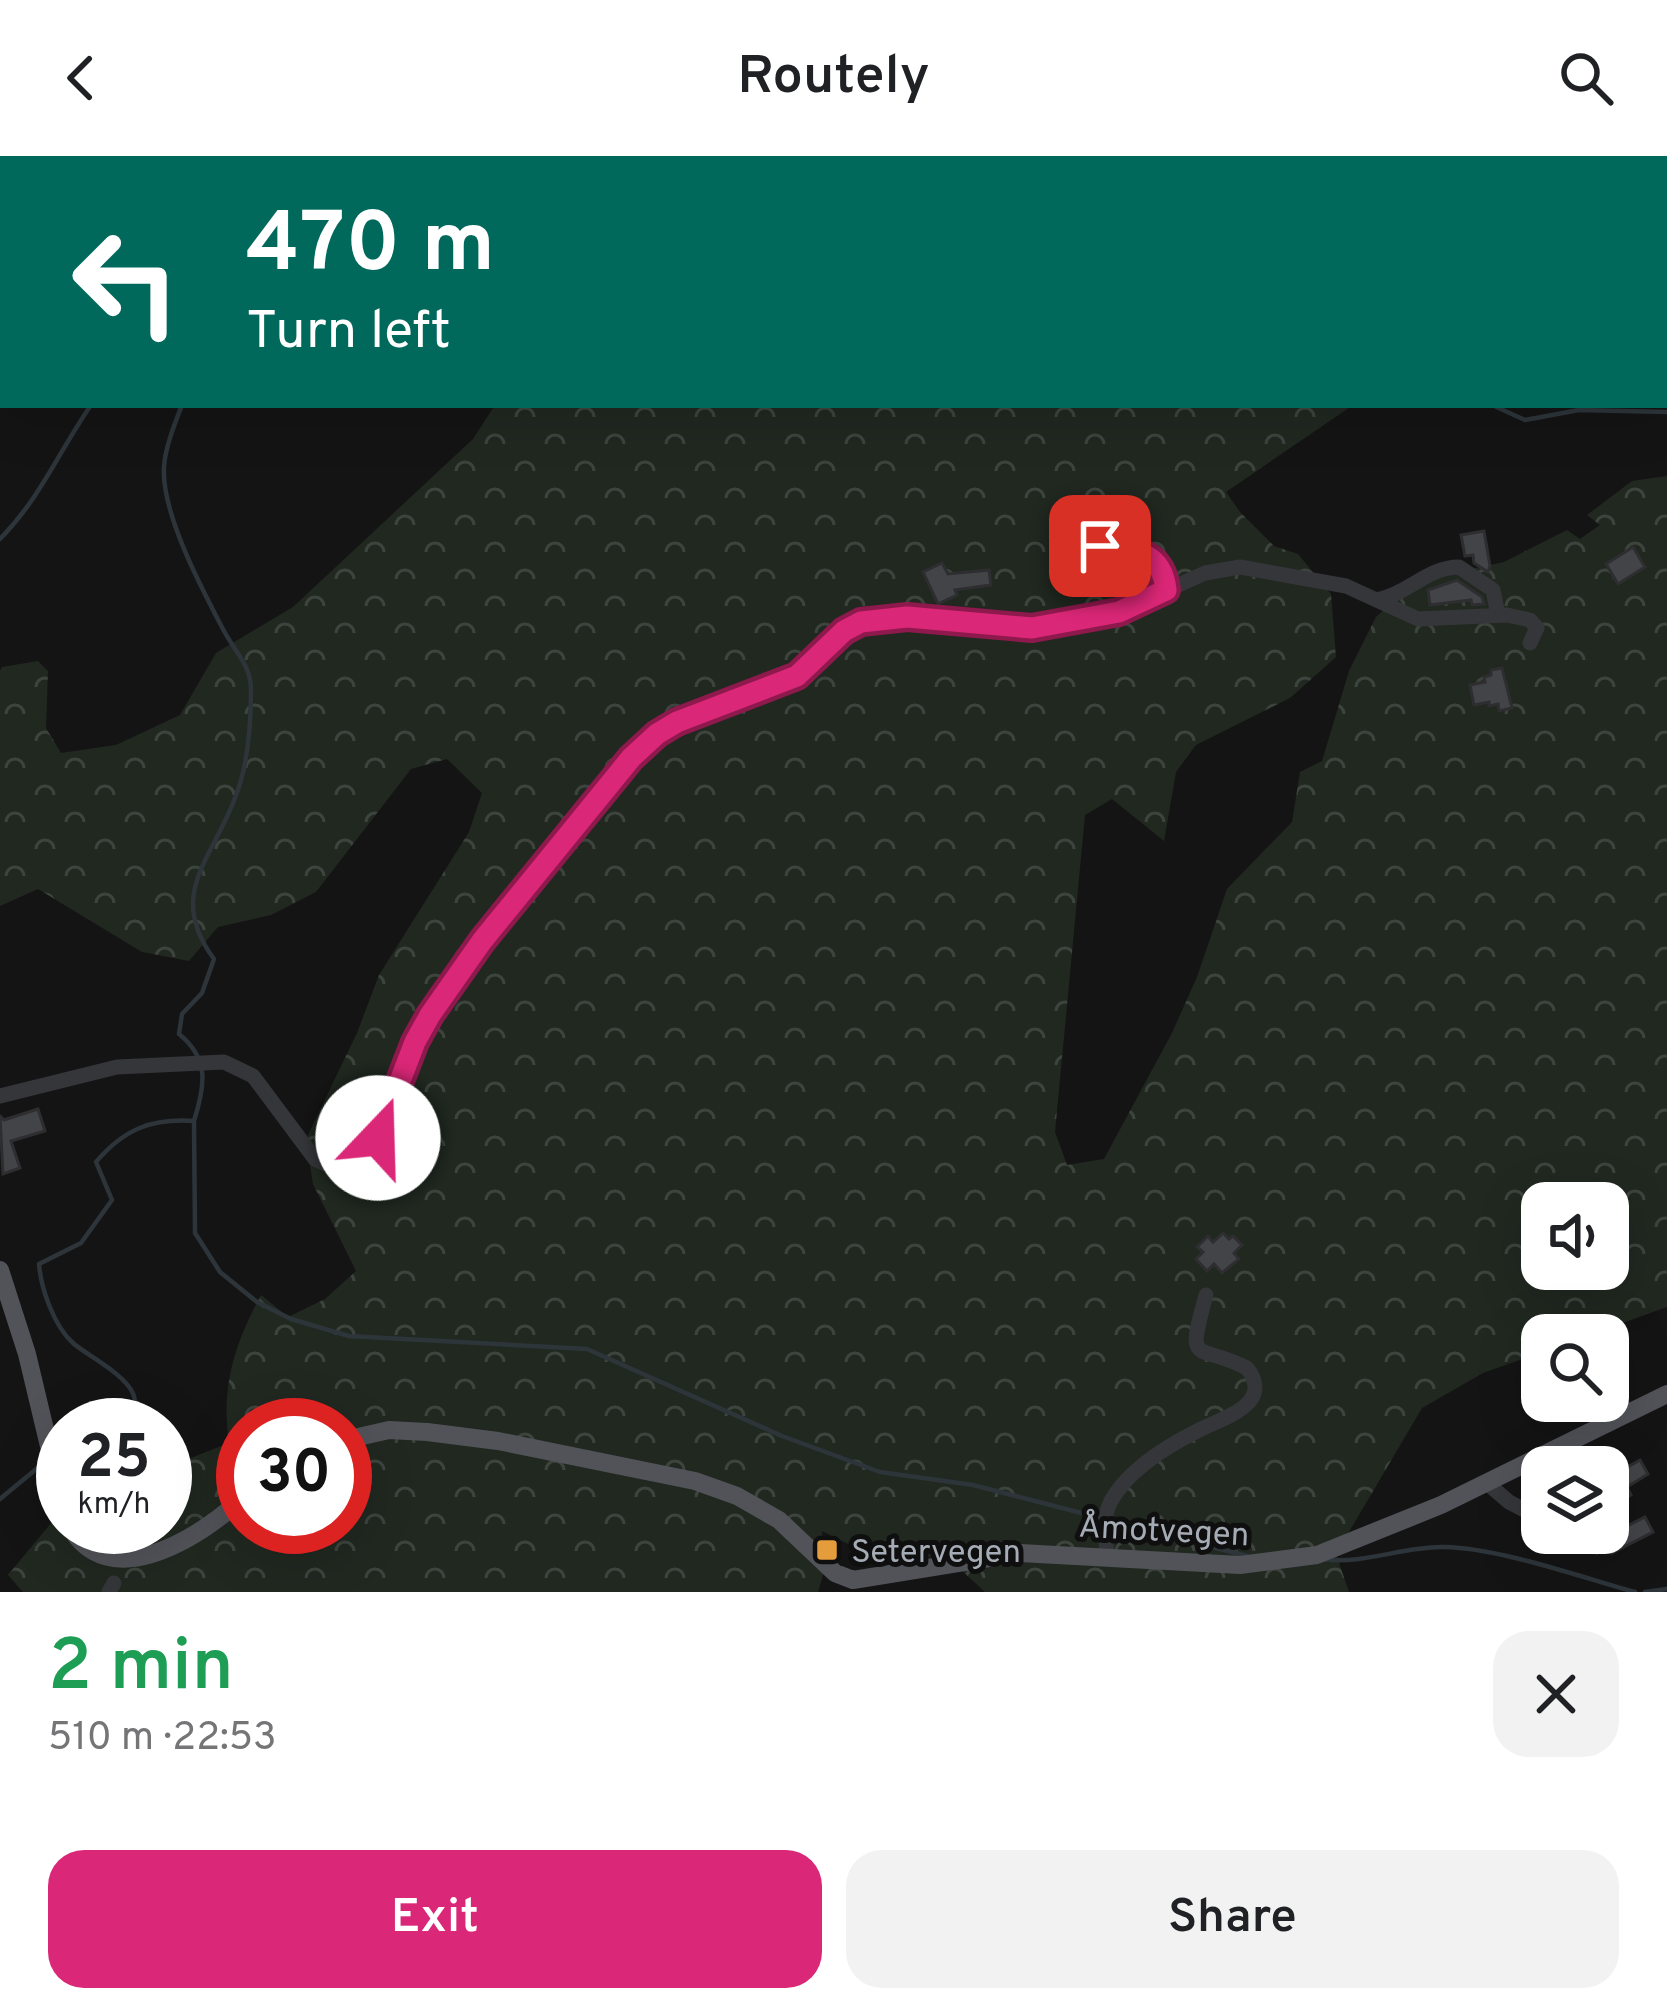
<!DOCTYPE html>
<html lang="en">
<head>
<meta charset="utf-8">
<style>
  :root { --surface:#fff; --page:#f2f2f2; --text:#202124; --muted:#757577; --accent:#db2777 }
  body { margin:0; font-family:Overpass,sans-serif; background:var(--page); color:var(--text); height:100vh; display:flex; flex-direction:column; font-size:45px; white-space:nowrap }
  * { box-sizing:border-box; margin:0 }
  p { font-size:39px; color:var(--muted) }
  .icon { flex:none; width:66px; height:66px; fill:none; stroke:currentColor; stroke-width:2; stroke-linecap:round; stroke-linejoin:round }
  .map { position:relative; height:1436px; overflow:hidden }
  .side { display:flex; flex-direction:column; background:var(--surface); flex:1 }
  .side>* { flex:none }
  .guide { position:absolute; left:0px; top:0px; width:1668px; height:252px; box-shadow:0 12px 48px #0002; background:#00695c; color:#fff; overflow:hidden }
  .buttons { position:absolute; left:1521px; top:1026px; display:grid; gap:24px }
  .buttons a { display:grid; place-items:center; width:108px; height:108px; border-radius:24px; background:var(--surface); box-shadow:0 12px 48px #0002; font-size:60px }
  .speed { position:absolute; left:36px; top:1242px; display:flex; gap:24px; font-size:60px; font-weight:700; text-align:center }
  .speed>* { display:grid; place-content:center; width:156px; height:156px; border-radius:50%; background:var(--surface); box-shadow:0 12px 48px #0002; line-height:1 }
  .speed small { font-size:30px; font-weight:400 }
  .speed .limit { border:18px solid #d22; background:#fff; color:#111 }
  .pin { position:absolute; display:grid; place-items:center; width:102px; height:102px; color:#fff; margin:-51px; border-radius:24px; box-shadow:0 6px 18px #0006 }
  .me { position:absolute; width:132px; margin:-66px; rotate:21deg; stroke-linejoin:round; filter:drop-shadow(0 0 9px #0008) }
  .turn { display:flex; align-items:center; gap:42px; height:252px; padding:0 48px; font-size:54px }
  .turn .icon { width:156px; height:156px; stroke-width:2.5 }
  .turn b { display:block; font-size:84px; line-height:102px }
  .round { display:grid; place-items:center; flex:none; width:126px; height:126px; border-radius:36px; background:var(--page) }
  .headline { display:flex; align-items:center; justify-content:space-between; height:204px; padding:0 48px }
  h1 { font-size:72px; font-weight:600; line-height:90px; color:#1e9e55 }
  .button { display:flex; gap:24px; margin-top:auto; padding:24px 48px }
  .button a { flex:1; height:138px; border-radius:36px; background:var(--accent); color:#fff; font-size:48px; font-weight:600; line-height:138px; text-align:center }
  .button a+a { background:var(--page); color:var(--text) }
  header { display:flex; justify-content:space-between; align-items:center; height:156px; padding:0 48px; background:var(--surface); font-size:54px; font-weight:600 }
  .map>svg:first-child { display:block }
</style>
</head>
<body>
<header><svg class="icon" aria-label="back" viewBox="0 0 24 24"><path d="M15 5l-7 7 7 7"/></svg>Routely<svg class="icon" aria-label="search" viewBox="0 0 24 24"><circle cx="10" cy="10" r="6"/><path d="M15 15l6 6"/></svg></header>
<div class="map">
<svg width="1667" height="1436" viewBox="0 0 1667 1436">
  <defs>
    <pattern id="forest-crowns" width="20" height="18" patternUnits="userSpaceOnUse" patternTransform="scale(3)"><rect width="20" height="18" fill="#202820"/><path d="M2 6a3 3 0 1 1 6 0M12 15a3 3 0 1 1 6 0" fill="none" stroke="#3d443e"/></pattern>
  </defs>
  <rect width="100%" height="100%" fill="#141415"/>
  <path fill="url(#forest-crowns)" fill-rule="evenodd" d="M883 0H1667V218L1665 3H876Z
    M495 249H1353L1226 336 1240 356 1274 390 1298 398 1331 438 1336 501 1290 542 1196 589 1176 616 1164 685 1112 643 1085 659 1055 976 1067 1009 1104 1003 1172 877 1197 821 1227 733 1292 666 1300 616 1322 605 1349 515 1376 461 1416 425 1504 406 1567 374 1580 383 1600 369 1587 359 1632 325 1667 320V1151L1589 1179H1542V1196L1483 1217 1422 1252 1336 1398 1349 1436H985L945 1399 905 1405 846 1387 822 1375 823 1419 818 1436H23L8 1419 52 1366 63 1360V1371H165V1312L229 1287C221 1231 234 1189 261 1139L288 1161 325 1143 356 1115 313 1028 306 983 357 877 379 819 469 676 482 637 447 603 411 613 316 736 271 759 218 771 189 805 142 796 38 733 0 750V515L2 511 38 505 48 515 46 572 61 597 116 589 180 559 216 497 293 451 473 283ZM1542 1047H1608V1113H1542ZM243 1269H345V1371H243Z"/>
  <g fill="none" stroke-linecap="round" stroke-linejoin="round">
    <path stroke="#2d353a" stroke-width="4.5" d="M663 0 665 3
      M1492 249 1525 264 1579 254 1667 256
      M0 383C41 341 58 297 91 249
      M194 965 195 1077 220 1116 257 1146 291 1163 349 1180 587 1193 782 1280 880 1316 973 1329 1101 1362
      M118 1269C169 1237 90 1203 73 1187 54 1170 41 1133 39 1108L81 1087 112 1044 96 1006C124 973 152 962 194 965 205 930 210 903 179 878L182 858 202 837 214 803C166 738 212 704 235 642 248 610 251 567 251 533 251 510 234 494 224 475 203 435 161 357 164 311 165 292 175 267 182 249
      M0 1343 46 1305
      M1112 1365 1247 1400
      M1323 1403C1364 1409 1403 1390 1444 1391 1499 1392 1581 1421 1635 1436
      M1645 1436 1667 1433"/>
  </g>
  <path fill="#434448" stroke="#2e2e31" stroke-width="3" d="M1484 375 1490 410 1488 416 1474 407 1473 399 1465 400 1461 379Z
    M1633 391 1645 411 1618 428 1606 408Z
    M942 407 948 418 989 414 991 429 955 434 957 439 938 448 923 416Z
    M1457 424 1482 441 1484 448 1472 449 1471 444 1430 449 1428 434Z
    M1502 512 1512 552 1499 555 1498 548 1489 550V546L1474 549 1470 529 1485 526 1484 521 1491 519V514Z
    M38 953 45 975 11 985 20 1012 3 1018 0 960 4 964Z
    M1223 1077 1229 1083 1233 1080 1242 1089 1234 1097 1239 1103 1222 1117 1214 1108 1207 1115 1196 1103 1203 1096 1197 1091 1208 1080 1213 1086Z
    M1640 1304 1648 1318 1627 1331 1631 1339 1619 1346 1608 1322Z
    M1645 1361 1653 1376 1612 1397 1609 1391 1597 1397 1591 1377H1613Z"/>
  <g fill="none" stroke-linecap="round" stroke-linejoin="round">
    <path stroke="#35363a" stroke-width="15" d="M389 0 391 3
      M749 0 752 3
      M878 3 880 0
      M1056 380 1065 386C1105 391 1160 382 1166 434
      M1380 443C1409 437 1428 411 1459 411L1493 434 1498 459
      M0 940 117 911 224 906 253 920 315 1003 336 1013 352 1010 378 982 415 885 430 859 481 786 640 592 677 566 797 520 844 475 861 466 907 461 1032 473 1119 456 1205 417 1240 411 1346 430 1418 463 1507 459 1530 464 1537 472 1530 487
      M1487 1327 1509 1346 1542 1363
      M1107 1400C1106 1381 1102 1362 1111 1345 1128 1314 1169 1289 1199 1274 1215 1266 1237 1259 1249 1246 1259 1235 1255 1222 1247 1212 1195 1186 1186 1212 1206 1139
      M109 1436 114 1427"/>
    <path stroke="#515359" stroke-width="18" d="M715 3 720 0
      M0 144 3 143
      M0 1114 27 1198 63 1349
      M345 1284 389 1274 427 1276 498 1285 695 1325 737 1340 779 1364 835 1417 853 1424 1020 1397 1240 1409 1317 1399 1441 1349 1667 1238
      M70 1371C108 1436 191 1388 243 1342"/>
  </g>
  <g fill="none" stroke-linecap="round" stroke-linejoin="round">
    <defs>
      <path id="route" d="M378 982 415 886 430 859 482 785 631 602 657 578 677 566 797 520 844 475 861 466 907 461 1032 472 1119 456 1166 434C1162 394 1133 394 1100 390"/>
    </defs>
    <use href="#route" stroke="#8e194d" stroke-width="30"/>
    <use href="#route" stroke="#db2777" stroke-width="21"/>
  </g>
  <rect fill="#e59c3c" stroke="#0f0f10" stroke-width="4.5" x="815" y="1382" width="24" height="24" rx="6"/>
  <g text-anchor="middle" stroke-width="10" stroke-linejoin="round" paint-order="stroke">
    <g font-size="33" fill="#a6acb5" stroke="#0f0f10">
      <text transform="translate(1164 1373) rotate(3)" y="12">Åmotvegen</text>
    </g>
    <g font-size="33" fill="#a6acb5" stroke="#0f0f10" text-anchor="start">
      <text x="851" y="1406">Setervegen</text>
    </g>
  </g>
</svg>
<div class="buttons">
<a><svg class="icon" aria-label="sound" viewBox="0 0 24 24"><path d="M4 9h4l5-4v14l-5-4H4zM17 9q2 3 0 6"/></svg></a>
<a><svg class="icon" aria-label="search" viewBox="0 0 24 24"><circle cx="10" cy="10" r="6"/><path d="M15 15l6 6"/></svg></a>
<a><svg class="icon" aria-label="layers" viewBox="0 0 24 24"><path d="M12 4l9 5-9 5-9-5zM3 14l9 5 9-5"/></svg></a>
</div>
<div class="speed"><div>25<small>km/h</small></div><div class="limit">30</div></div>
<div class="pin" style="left:1100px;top:390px;background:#d93025"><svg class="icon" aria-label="arrive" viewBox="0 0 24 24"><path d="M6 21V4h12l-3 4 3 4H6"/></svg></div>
<svg class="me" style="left:378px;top:982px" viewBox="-20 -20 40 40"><circle r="19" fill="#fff"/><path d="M0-13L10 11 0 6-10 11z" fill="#db2777"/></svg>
<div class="guide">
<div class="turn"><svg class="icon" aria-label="left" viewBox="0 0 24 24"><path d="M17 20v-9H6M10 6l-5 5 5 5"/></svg><div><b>470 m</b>Turn left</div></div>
</div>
</div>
<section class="side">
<div class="headline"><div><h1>2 min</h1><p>510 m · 22:53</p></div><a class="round"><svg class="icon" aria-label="close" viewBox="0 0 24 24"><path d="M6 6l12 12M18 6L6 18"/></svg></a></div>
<div class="button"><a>Exit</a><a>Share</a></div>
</section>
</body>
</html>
